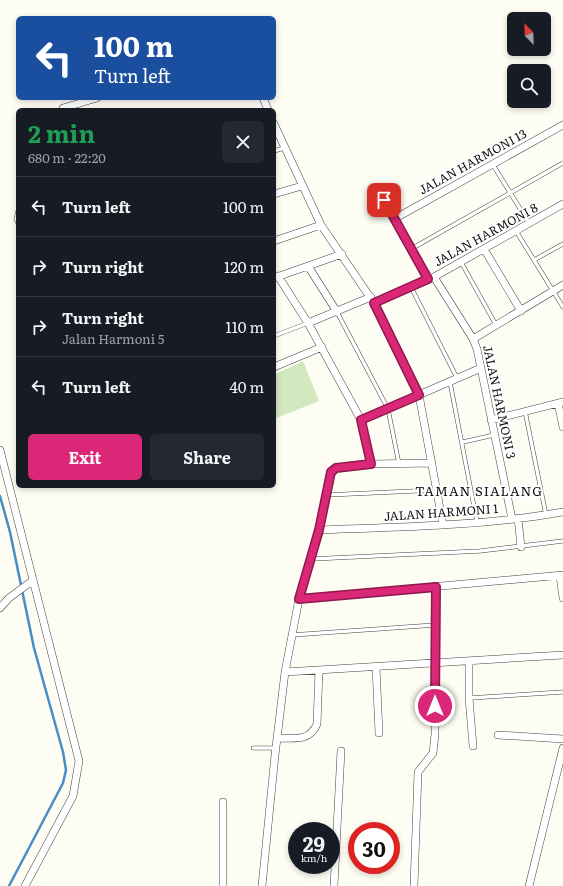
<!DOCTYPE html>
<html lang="en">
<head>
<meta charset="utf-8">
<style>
  :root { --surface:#171b24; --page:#242831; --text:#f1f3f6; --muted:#9ea1a6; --line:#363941; --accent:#db2777 }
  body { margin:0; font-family:Literata,serif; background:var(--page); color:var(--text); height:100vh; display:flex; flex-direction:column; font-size:15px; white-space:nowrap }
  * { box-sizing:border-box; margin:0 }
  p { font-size:13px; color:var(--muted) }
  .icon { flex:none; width:22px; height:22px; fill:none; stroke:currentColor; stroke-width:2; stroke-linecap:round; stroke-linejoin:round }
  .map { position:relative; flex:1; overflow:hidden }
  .drawer { position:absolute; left:16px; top:108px; width:260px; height:380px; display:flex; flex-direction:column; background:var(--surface); border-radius:6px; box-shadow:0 2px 6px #0003 }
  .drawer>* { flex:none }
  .hud { position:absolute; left:16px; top:16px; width:260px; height:84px; border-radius:6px; box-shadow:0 2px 6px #0003; background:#1a4fa0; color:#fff; overflow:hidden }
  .needle { width:26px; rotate:337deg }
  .fabs { position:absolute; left:507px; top:12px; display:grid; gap:8px }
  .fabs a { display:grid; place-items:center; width:44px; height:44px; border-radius:6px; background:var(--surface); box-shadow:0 2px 6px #0003; font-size:20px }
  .speed { position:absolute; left:288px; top:822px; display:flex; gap:8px; font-size:20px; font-weight:700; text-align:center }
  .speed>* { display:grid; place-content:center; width:52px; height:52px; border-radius:50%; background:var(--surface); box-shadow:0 2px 6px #0003; line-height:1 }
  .speed small { font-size:10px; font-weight:400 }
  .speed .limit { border:6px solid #d22; background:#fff; color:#111 }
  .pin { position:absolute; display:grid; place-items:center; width:34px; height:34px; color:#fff; margin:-17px; border-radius:8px; box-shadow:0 2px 6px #0006 }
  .me { position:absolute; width:44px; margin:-22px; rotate:0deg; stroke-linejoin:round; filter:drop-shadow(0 0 3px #0008) }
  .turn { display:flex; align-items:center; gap:14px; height:84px; padding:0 12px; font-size:18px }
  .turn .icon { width:52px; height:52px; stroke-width:2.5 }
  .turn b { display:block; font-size:28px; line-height:34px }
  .round { display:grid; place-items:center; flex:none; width:42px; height:42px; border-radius:6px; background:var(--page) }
  .summary { display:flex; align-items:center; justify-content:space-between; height:68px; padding:0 12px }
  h1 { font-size:24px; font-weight:700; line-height:30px; color:#1e9e55 }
  .action { display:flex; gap:8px; margin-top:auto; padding:8px 12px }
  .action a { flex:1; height:46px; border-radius:6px; background:var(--accent); color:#fff; font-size:16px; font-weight:700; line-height:46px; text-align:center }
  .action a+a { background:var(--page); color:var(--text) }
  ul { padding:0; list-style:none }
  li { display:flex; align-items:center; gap:12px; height:60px; padding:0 12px; border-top:1px solid var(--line) }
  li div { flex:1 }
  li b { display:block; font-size:15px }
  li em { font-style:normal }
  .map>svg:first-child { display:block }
</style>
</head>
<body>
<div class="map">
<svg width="563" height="886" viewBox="0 0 563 886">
  <rect width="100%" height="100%" fill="#fefdf4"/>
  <path fill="#d2e8bf" d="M303 361 319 401 274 419V375Z"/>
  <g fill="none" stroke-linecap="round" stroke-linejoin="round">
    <path stroke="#478ec6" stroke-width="2.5" d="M0 496 10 532 34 648 63 752 66 770 63 783 9 886"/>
    <defs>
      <path id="service" d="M274 151 284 148
        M493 165 529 223
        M18 211 16 219 18 223
        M516 231 563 307
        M411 249 563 163
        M534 260 563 244
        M461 262 496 325
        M411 287 457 378
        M337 312 388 409 399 464
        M274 336 308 323
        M450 382 477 522
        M525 411 546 515
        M463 442 494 435
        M326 495 437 490
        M311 559 480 551 563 541
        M292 635 435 625
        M469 698 563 692
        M253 748H276"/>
      <path id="minor" d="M263 98 268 110
        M63 108 97 98
        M274 124 321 225 374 303 419 395 443 525
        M274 194 302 186
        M384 200 428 279
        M394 219 563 125
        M274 241 321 225
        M484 249 521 311
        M308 266 337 312
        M278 276 308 323 361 420 371 464
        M434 277 473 339 477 349 512 519
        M274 278 342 254
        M374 303 434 277 563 204
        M308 323 371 297
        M473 339 563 285
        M274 367 322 347
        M558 403 563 427
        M361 420 481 368
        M491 420 563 402
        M0 450 79 761 73 796 25 886
        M518 518 521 547
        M319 530C400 527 483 526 563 512
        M560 576 563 598
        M299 599 563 575
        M0 608 9 598 32 581
        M469 661V698L473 746
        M376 667 379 733
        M285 672 563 655
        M498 735 563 739
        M277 738C293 738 310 742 317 724L319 670
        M223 802V886
        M262 886 275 755 285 672 299 599 319 530 330 474 336 468 371 464 432 463
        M334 886 341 751
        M414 886 418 772 433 753 435 734 436 587
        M529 886 563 748"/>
    </defs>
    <use href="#service" stroke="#434343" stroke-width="4.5"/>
    <use href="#minor" stroke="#434343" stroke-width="8"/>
    <use href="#service" stroke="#fff" stroke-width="3.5"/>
    <use href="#minor" stroke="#fff" stroke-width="7"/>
  </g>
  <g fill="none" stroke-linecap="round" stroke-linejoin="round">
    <defs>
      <path id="route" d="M384 200 428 279 374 303 419 395 361 420 371 464 336 468 331 472 319 530 299 599 436 587 435 706"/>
    </defs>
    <use href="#route" stroke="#8e194d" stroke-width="10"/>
    <use href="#route" stroke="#db2777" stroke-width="7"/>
  </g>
  <g text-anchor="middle" stroke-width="4" stroke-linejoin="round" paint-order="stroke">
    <g font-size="12" fill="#101010" stroke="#fff">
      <text transform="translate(473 162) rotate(-29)" y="4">JALAN HARMONI 13</text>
      <text transform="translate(486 235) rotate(-29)" y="4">JALAN HARMONI 8</text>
      <text transform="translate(499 402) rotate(78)" y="4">JALAN HARMONI 3</text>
      <text transform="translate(441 513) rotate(-4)" y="4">JALAN HARMONI 1</text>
    </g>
    <g font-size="13" letter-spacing="1" fill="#101010" stroke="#fff">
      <text x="479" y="496">TAMAN SIALANG</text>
    </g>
  </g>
</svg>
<div class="fabs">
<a><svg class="needle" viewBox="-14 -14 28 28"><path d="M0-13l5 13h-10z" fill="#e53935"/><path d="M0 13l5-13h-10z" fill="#9ea1a6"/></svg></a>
<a><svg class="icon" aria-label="search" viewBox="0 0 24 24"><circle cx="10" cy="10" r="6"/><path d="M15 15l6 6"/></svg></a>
</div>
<div class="speed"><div>29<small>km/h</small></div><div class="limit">30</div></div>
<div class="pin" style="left:384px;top:200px;background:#d93025"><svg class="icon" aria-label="arrive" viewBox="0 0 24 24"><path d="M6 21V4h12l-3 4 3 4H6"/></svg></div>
<svg class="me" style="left:435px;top:706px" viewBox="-20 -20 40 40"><circle r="17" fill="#db2777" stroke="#fff" stroke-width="3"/><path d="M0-11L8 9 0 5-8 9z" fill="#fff"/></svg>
<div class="hud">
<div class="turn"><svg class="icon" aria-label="left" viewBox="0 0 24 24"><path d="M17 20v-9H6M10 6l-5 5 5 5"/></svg><div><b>100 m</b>Turn left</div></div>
</div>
<section class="drawer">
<div class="summary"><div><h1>2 min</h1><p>680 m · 22:20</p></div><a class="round"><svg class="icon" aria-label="close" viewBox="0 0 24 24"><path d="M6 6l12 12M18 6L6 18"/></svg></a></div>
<ul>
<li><svg class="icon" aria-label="left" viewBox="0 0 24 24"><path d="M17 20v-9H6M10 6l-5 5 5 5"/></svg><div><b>Turn left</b></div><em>100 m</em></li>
<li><svg class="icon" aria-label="right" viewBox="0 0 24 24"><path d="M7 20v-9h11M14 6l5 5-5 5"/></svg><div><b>Turn right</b></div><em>120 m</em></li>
<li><svg class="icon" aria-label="right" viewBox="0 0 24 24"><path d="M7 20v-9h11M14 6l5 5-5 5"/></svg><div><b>Turn right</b><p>Jalan Harmoni 5</p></div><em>110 m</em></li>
<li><svg class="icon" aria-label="left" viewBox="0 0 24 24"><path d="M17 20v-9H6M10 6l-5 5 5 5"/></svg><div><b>Turn left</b></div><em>40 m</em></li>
</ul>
<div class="action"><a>Exit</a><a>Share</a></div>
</section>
</div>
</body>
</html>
